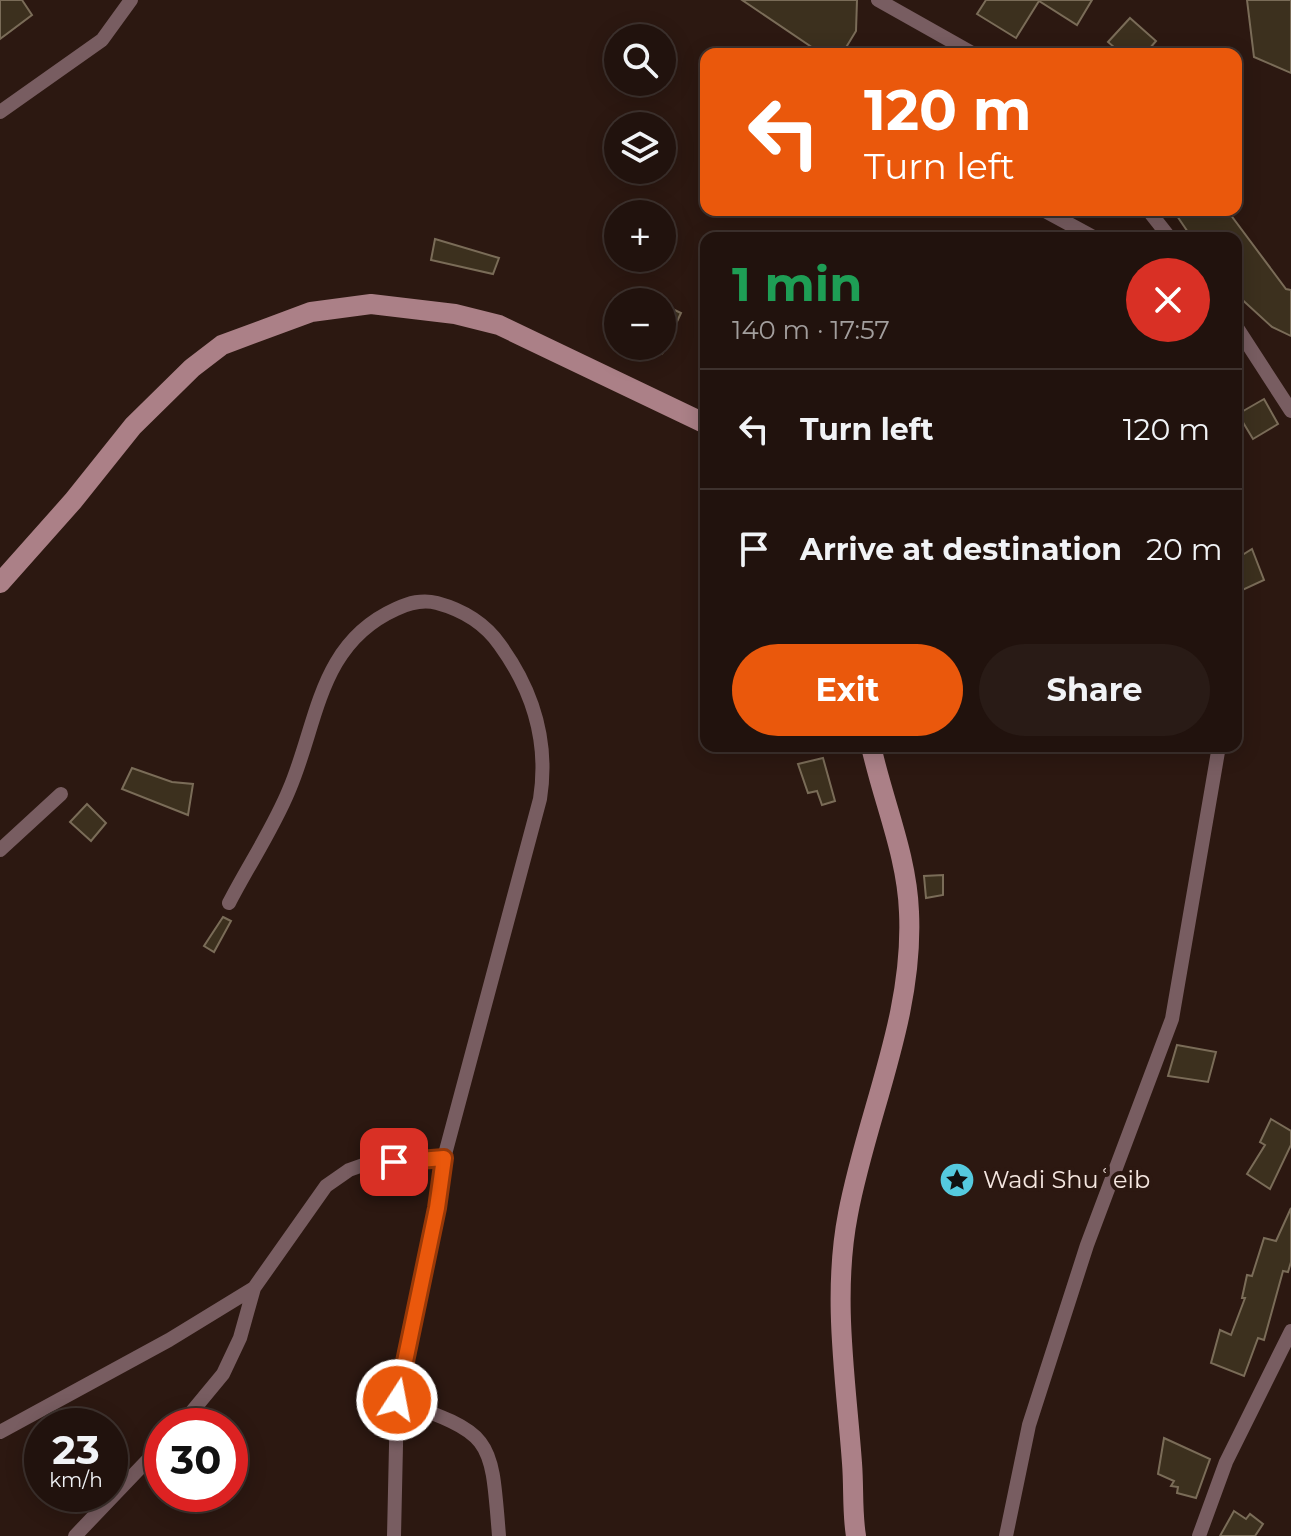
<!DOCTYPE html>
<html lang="en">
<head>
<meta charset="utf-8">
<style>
  :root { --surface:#21120d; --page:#291b16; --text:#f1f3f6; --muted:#a29e9d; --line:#3e322e; --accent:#ea580c }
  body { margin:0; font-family:Montserrat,sans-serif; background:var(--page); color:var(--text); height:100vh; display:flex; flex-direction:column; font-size:30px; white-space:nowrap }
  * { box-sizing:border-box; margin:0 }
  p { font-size:26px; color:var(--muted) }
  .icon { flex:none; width:44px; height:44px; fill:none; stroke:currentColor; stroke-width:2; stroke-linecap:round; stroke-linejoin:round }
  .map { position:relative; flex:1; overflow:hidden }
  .sheet { position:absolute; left:700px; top:232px; width:542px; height:520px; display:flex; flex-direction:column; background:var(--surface); border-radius:16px; box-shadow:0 4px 20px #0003,0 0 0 2px var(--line) }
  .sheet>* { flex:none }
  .banner { position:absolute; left:700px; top:48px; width:542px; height:168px; border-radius:16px; box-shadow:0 4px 20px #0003,0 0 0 2px var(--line); background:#ea580c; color:#fff; overflow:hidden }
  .buttons { position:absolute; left:604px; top:24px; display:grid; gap:16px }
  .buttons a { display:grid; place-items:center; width:72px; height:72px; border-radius:50%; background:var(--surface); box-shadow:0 4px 20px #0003,0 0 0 2px var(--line); font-size:40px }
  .speed { position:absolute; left:24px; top:1408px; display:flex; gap:16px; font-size:40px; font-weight:700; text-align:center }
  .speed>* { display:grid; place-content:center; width:104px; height:104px; border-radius:50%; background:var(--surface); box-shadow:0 4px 20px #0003,0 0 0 2px var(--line); line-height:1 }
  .speed small { font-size:20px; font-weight:400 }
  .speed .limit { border:12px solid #d22; background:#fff; color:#111 }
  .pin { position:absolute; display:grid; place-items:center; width:68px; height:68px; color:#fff; margin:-34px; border-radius:16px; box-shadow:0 4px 12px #0006 }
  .me { position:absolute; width:88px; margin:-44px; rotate:11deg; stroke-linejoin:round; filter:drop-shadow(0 0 6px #0008) }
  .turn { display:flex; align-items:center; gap:28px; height:168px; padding:0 32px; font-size:36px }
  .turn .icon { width:104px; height:104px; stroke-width:2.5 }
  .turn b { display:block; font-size:56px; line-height:68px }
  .round { display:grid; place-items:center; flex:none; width:84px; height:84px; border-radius:42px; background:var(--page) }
  .summary { display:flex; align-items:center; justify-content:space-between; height:136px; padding:0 32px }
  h1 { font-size:48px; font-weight:700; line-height:60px; color:#1e9e55 }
  .action { display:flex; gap:16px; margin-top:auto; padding:16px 32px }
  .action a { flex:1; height:92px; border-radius:48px; background:var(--accent); color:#fff; font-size:32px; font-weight:700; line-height:92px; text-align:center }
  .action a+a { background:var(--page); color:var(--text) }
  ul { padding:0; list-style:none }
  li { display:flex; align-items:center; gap:24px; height:120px; padding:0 32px; border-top:2px solid var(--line) }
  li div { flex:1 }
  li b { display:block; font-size:30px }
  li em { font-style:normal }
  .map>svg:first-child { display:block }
</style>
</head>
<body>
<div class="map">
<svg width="1291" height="1536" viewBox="0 0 1291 1536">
  <rect width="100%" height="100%" fill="#2c1811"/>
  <path fill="#3c301e" stroke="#7a6c58" stroke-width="2" d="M0 0H22L32 15 0 39Z
    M742 0H857L856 31 842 54H822Z
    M986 0H1092L1077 25 1039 1 1016 38 977 14Z
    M1247 0H1291V73L1254 57Z
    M1130 18 1156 41 1145 54H1122L1108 42Z
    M1173 210H1227L1286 289 1291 290V336L1272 327 1236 294V238H1192Z
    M435 239 499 258 493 274 431 260Z
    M662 304 681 313 662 354Z
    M1264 399 1278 424 1253 439 1238 414Z
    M1252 549 1264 580 1236 593V559Z
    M823 758 835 801 822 805 817 791 808 793 798 764Z
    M132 768 172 782 193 784 188 815 122 789Z
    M87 804 106 823 91 841 70 822Z
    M943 875V895L926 898 924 876Z
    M223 917 231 921 214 952 204 946Z
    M1177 1045 1216 1052 1208 1082 1168 1076Z
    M1271 1119 1291 1131V1145L1270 1189 1247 1174 1265 1145 1260 1142Z
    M1291 1208V1262L1288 1272 1283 1271 1264 1340 1258 1338 1244 1376 1211 1363 1220 1330 1231 1335 1245 1298H1242L1247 1275 1252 1276 1264 1238 1276 1241Z
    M1164 1438 1210 1459 1196 1498 1177 1493 1178 1487 1171 1486 1174 1481 1158 1474Z
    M1234 1511 1246 1519 1250 1514 1263 1524 1255 1536H1220Z"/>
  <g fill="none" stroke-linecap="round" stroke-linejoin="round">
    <path stroke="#785d61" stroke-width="14" d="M878 0 974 54
      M0 112 102 40 131 0
      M1148 210 1170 238
      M1047 212 1095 238
      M1236 326 1291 411
      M0 850 61 794
      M229 903C248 866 273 829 289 790 318 723 318 644 396 609 409 603 422 599 437 603 463 610 484 622 500 645 534 692 549 742 540 799L444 1158
      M180 1426 223 1374 240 1338 254 1288 326 1186 349 1170 363 1165 444 1158 437 1208 397 1400
      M0 1432 169 1340 254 1288
      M75 1536 162 1445
      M394 1536 397 1400C493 1435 491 1435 499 1536
      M1006 1536 1029 1425 1087 1245 1172 1019 1219 746
      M1199 1536 1226 1462 1291 1331"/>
    <path stroke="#ab8087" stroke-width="20" d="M0 583 73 501 133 426 192 368 222 345 311 312 371 304 455 314 499 325 706 424
      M856 1536C852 1512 854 1488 852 1463 846 1381 832 1296 848 1214 867 1113 914 1017 909 912 907 855 883 801 871 746"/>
  </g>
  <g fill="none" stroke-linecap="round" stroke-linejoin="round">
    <defs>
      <path id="route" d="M394 1162 444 1158 437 1208 397 1400"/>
    </defs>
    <use href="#route" stroke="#983908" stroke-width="20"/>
    <use href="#route" stroke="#ea580c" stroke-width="14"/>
  </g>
  <defs>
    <symbol id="sight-disc" viewBox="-11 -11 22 22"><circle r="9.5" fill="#55cadf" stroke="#2c1811"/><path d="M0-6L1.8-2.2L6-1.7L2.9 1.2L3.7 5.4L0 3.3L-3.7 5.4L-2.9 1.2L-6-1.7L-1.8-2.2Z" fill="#111"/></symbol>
  </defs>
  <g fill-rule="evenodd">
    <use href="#sight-disc" x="937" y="1160" width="40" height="40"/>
  </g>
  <g text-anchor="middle" stroke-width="8" stroke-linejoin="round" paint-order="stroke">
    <g font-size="24" fill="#f5e7e1" stroke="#2c1811" text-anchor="start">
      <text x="983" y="1188">Wadi Shuʿeib</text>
    </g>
  </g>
</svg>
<div class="buttons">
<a><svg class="icon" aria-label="search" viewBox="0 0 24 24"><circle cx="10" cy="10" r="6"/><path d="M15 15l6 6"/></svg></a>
<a><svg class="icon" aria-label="layers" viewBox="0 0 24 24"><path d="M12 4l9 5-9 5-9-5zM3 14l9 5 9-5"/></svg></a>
<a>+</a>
<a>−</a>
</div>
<div class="speed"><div>23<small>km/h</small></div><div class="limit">30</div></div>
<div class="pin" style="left:394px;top:1162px;background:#d93025"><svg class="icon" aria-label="arrive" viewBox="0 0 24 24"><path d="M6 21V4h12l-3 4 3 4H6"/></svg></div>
<svg class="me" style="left:397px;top:1400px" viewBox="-20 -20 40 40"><circle r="17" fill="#ea580c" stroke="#fff" stroke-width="3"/><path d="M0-11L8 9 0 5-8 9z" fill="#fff"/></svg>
<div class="banner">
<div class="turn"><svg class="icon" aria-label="left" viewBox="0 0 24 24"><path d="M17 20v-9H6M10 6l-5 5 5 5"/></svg><div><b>120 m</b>Turn left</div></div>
</div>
<section class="sheet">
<div class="summary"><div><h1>1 min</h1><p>140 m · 17:57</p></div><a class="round" style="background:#d93025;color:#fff"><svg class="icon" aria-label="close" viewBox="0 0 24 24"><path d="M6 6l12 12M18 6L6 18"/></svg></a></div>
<ul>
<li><svg class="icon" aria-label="left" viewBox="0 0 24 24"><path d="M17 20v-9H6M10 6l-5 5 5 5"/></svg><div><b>Turn left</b></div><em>120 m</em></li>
<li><svg class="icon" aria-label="arrive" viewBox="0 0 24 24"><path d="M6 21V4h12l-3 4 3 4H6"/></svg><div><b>Arrive at destination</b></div><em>20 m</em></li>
</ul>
<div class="action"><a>Exit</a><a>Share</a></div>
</section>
</div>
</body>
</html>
